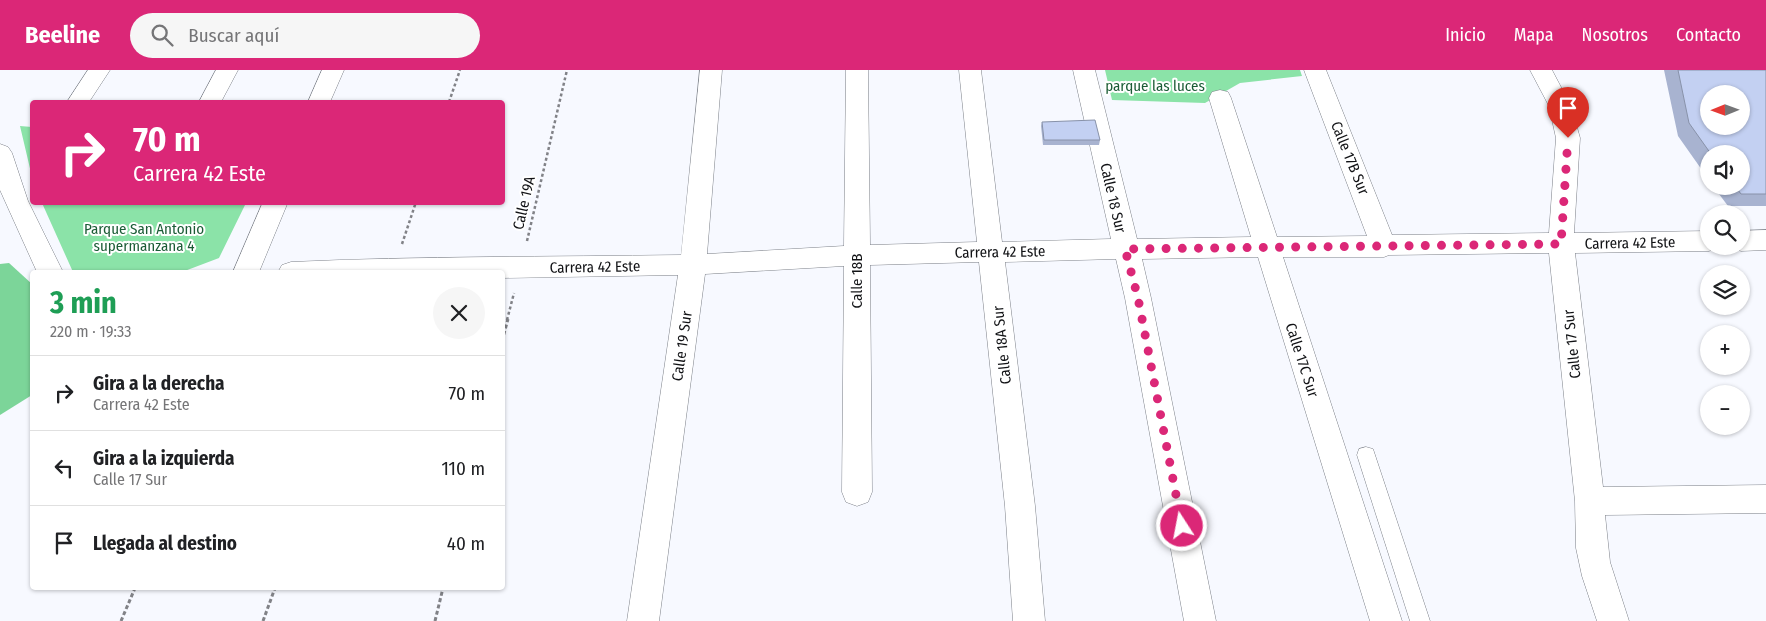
<!DOCTYPE html>
<html lang="es">
<head>
<meta charset="utf-8">
<style>
  :root { --surface:#fff; --page:#f6f6f6; --text:#202124; --muted:#757577; --line:#e0e0e0; --accent:#db2777 }
  body { margin:0; font-family:"Fira Sans Condensed",sans-serif; background:var(--page); color:var(--text); height:100vh; display:flex; flex-direction:column; font-size:19px; white-space:nowrap }
  * { box-sizing:border-box; margin:0 }
  p { font-size:16px; color:var(--muted) }
  .icon { flex:none; width:28px; height:28px; fill:none; stroke:currentColor; stroke-width:2; stroke-linecap:round; stroke-linejoin:round }
  .map { position:relative; flex:1; overflow:hidden }
  .panel { position:absolute; left:30px; top:200px; width:475px; height:320px; display:flex; flex-direction:column; background:var(--surface); border-radius:5px; box-shadow:0 1px 4px #0004 }
  .panel>* { flex:none }
  .top-card { position:absolute; left:30px; top:30px; width:475px; height:105px; border-radius:5px; box-shadow:0 1px 4px #0004; background:#db2777; color:#fff; overflow:hidden }
  .needle { width:32px; rotate:269deg }
  .fabs { position:absolute; left:1700px; top:15px; display:grid; gap:10px }
  .fabs a { display:grid; place-items:center; width:50px; height:50px; border-radius:50%; background:var(--surface); box-shadow:0 1px 4px #0004; font-size:25px }
  .pin { position:absolute; display:grid; place-items:center; width:42px; height:42px; color:#fff; margin:-51px -21px; border-radius:50% 50% 50% 0; rotate:-45deg; box-shadow:0 0 5px #0007 }
  .pin .icon { rotate:45deg }
  .me { position:absolute; width:55px; margin:-28px; rotate:349deg; stroke-linejoin:round; filter:drop-shadow(0 0 4px #0008) }
  .turn { display:flex; align-items:center; gap:18px; height:105px; padding:0 20px; font-size:22px }
  .turn .icon { width:65px; height:65px; stroke-width:2.5 }
  .turn b { display:block; font-size:35px; line-height:42px }
  .round { display:grid; place-items:center; flex:none; width:52px; height:52px; border-radius:26px; background:var(--page) }
  .head { display:flex; align-items:center; justify-content:space-between; height:85px; padding:0 20px }
  h1 { font-size:30px; font-weight:700; line-height:38px; color:#1e9e55 }
  ul { padding:0; list-style:none }
  li { display:flex; align-items:center; gap:15px; height:75px; padding:0 20px; border-top:1px solid var(--line) }
  li div { flex:1 }
  li b { display:block; font-size:19px }
  li em { font-style:normal }
  header { display:flex; align-items:center; gap:30px; box-sizing:border-box; height:70px; padding:0 25px; background:var(--accent); color:#fff }
  header strong { font-size:24px }
  nav { display:flex; gap:28px; margin-inline-start:auto; font-size:18px }
  .search { width:350px; height:45px; background:var(--page); display:flex; align-items:center; gap:12px; box-sizing:border-box; padding:0 18px; border-radius:28px; color:var(--muted); font-size:19px }
  .map>svg:first-child { display:block }
</style>
</head>
<body>
<header>
<strong>Beeline</strong>
<div class="search"><svg class="icon" aria-label="search" viewBox="0 0 24 24"><circle cx="10" cy="10" r="6"/><path d="M15 15l6 6"/></svg>Buscar aquí</div>
<nav><a>Inicio</a><a>Mapa</a><a>Nosotros</a><a>Contacto</a></nav>
</header>
<div class="map">
<svg width="1766" height="551" viewBox="0 0 1766 551">
  <rect width="100%" height="100%" fill="#f7f9ff"/>
  <path fill="#8be3a8" d="M1105 0H1300L1302 6 1240 13 1205 33 1112 30Z
    M20 56 32 57V107Z
    M42 133H246L219 188 182 202H73Z"/>
  <path fill="#7cd599" d="M9 193 32 214V325L0 345V194Z"/>
  <g fill="none" stroke-linecap="round" stroke-linejoin="round">
    <defs>
      <path id="service" d="M1366 377 1373 379 1375 385 1430 551H1410L1357 385 1359 379Z"/>
      <path id="minor" d="M88 0H110L89 32H67Z
        M216 0H238L221 32H199Z
        M322 0H344L330 32H308Z
        M700 0H722L707 184 844 176 846 0H868L870 175 977 172 959 0H981L1002 172 1111 169 1073 0H1095L1137 169 1251 167 1209 28 1212 22 1220 20 1228 22 1231 28 1277 167 1367 166 1304 0H1326L1392 165 1549 163 1556 68 1549 36 1530 0H1552L1571 36 1580 68 1574 163 1709 161V176H1719L1709 181 1575 183 1603 417 1766 415V443L1605 445 1610 492 1629 551H1597L1582 506 1576 478 1575 431 1549 183 1389 185 1384 187H1283L1402 551H1370L1258 187 1142 189 1151 228 1216 551H1184L1125 228 1116 189 1005 192 1035 436 1045 551H1013L1005 436 979 192 870 195 872 422 868 432 857 436 846 432 842 422 844 196 705 204 659 551H627L678 205 502 208V202H278L282 195 291 192C421 186 551 187 681 185Z
        M0 74 8 77 12 83 28 131 63 202H37L0 120Z
        M263 132H288L259 202H233Z
        M1766 160V180L1741 181 1731 176H1741V161Z"/>
    </defs>
    <use href="#service" stroke="#7c8088" stroke-width="1"/>
    <use href="#minor" stroke="#7c8088" stroke-width="1"/>
    <path stroke="#818287" stroke-width="2.5" stroke-dasharray="3 2.5" stroke-linecap="butt" d="M449 32 460 0
      M527 171 567 0
      M402 174 416 132
      M507 250 514 223"/>
    <path stroke="#818287" stroke-width="3" stroke-dasharray="4 2.5" stroke-linecap="butt" d="M502 271 508 249
      M121 551 135 518
      M263 551 275 518
      M435 551 443 518"/>
    <use href="#service" fill="#fff" fill-rule="evenodd"/>
    <use href="#minor" fill="#fff" fill-rule="evenodd"/>
  </g>
  <path fill="#a8b3d0" d="M1664 0H1766V136H1728L1713 116H1741V84H1709V110L1678 66Z
    M1042 52 1100 70 1099 75H1043L1041 56Z"/>
  <path fill="#c3d0f2" stroke="#8892a9" fill-rule="evenodd" d="M1678 0H1766V124H1741L1735 116H1741V84H1711L1689 53ZM1709 24H1741V56H1709Z
    M1095 50 1100 70H1044L1042 52Z"/>
  <g fill="none" stroke-linecap="round" stroke-linejoin="round">
    <path stroke="#db2777" stroke-width="9" stroke-dasharray="0 16.2" d="M1182 456 1138 228 1125 179 1561 174 1568 68"/>
  </g>
  <g text-anchor="middle" stroke-width="4" stroke-linejoin="round" paint-order="stroke">
    <g font-size="15" fill="#1b5c36" stroke="#fff">
      <text x="1155" y="21">parque las luces</text>
      <text x="144" y="164">Parque San Antonio<tspan x="144" dy="17">supermanzana 4</tspan></text>
    </g>
    <g font-size="15" fill="#111215" stroke="#fff">
      <text transform="translate(1350 88) rotate(68)" y="5">Calle 17B Sur</text>
      <text transform="translate(1113 128) rotate(77)" y="5">Calle 18 Sur</text>
      <text transform="translate(524 133) rotate(-77)" y="5">Calle 19A</text>
      <text transform="translate(1630 173) rotate(-1)" y="5">Carrera 42 Este</text>
      <text transform="translate(1000 182) rotate(-1)" y="5">Carrera 42 Este</text>
      <text transform="translate(595 197) rotate(-1)" y="5">Carrera 42 Este</text>
      <text transform="translate(857 211) rotate(-90)" y="5">Calle 18B</text>
      <text transform="translate(1572 274) rotate(-96)" y="5">Calle 17 Sur</text>
      <text transform="translate(1002 275) rotate(-96)" y="5">Calle 18A Sur</text>
      <text transform="translate(682 276) rotate(-82)" y="5">Calle 19 Sur</text>
      <text transform="translate(1302 290) rotate(72)" y="5">Calle 17C Sur</text>
    </g>
  </g>
</svg>
<div class="fabs">
<a><svg class="needle" viewBox="-14 -14 28 28"><path d="M0-13l5 13h-10z" fill="#e53935"/><path d="M0 13l5-13h-10z" fill="#757577"/></svg></a>
<a><svg class="icon" aria-label="sound" viewBox="0 0 24 24"><path d="M4 9h4l5-4v14l-5-4H4zM17 9q2 3 0 6"/></svg></a>
<a><svg class="icon" aria-label="search" viewBox="0 0 24 24"><circle cx="10" cy="10" r="6"/><path d="M15 15l6 6"/></svg></a>
<a><svg class="icon" aria-label="layers" viewBox="0 0 24 24"><path d="M12 4l9 5-9 5-9-5zM3 14l9 5 9-5"/></svg></a>
<a>+</a>
<a>−</a>
</div>
<div class="pin" style="left:1568px;top:68px;background:#d93025"><svg class="icon" aria-label="arrive" viewBox="0 0 24 24"><path d="M6 21V4h12l-3 4 3 4H6"/></svg></div>
<svg class="me" style="left:1182px;top:456px" viewBox="-20 -20 40 40"><circle r="17" fill="#db2777" stroke="#fff" stroke-width="3"/><path d="M0-11L8 9 0 5-8 9z" fill="#fff"/></svg>
<div class="top-card">
<div class="turn"><svg class="icon" aria-label="right" viewBox="0 0 24 24"><path d="M7 20v-9h11M14 6l5 5-5 5"/></svg><div><b>70 m</b>Carrera 42 Este</div></div>
</div>
<section class="panel">
<div class="head"><div><h1>3 min</h1><p>220 m · 19:33</p></div><a class="round"><svg class="icon" aria-label="close" viewBox="0 0 24 24"><path d="M6 6l12 12M18 6L6 18"/></svg></a></div>
<ul>
<li><svg class="icon" aria-label="right" viewBox="0 0 24 24"><path d="M7 20v-9h11M14 6l5 5-5 5"/></svg><div><b>Gira a la derecha</b><p>Carrera 42 Este</p></div><em>70 m</em></li>
<li><svg class="icon" aria-label="left" viewBox="0 0 24 24"><path d="M17 20v-9H6M10 6l-5 5 5 5"/></svg><div><b>Gira a la izquierda</b><p>Calle 17 Sur</p></div><em>110 m</em></li>
<li><svg class="icon" aria-label="arrive" viewBox="0 0 24 24"><path d="M6 21V4h12l-3 4 3 4H6"/></svg><div><b>Llegada al destino</b></div><em>40 m</em></li>
</ul>
</section>
</div>
</body>
</html>
